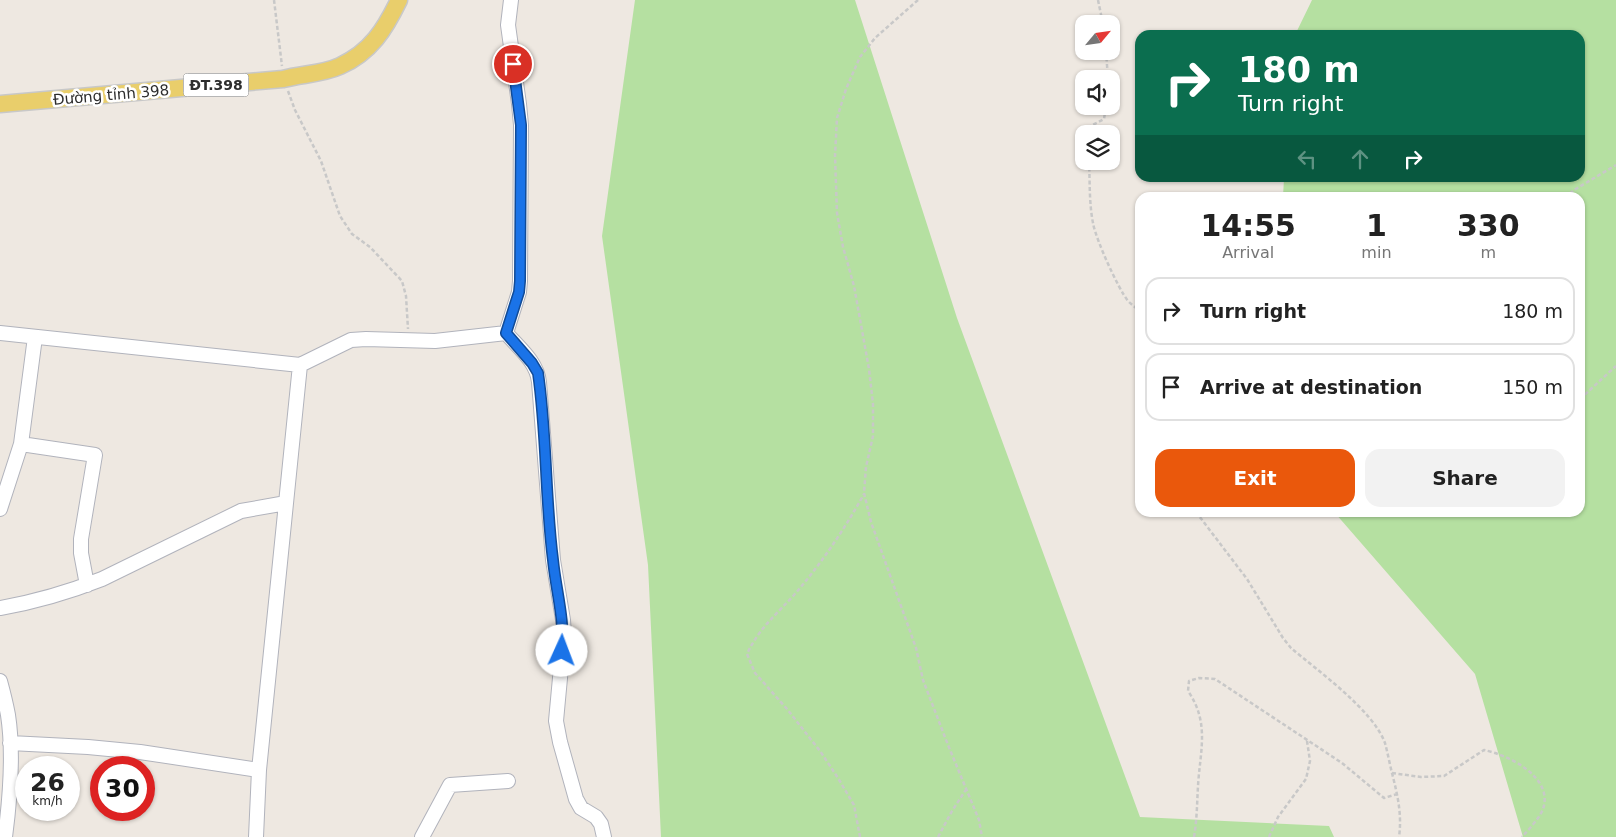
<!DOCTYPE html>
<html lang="en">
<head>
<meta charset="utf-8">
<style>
  :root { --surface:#fff; --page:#f2f2f2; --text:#222; --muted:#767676; --line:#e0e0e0; --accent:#ea580c }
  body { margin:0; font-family:"DejaVu Sans",sans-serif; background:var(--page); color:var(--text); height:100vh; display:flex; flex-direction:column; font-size:19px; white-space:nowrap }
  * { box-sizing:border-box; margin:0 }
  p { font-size:16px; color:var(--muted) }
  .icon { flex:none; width:28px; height:28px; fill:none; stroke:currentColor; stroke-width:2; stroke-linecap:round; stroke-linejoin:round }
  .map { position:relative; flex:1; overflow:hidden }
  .side { position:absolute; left:1135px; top:192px; width:450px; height:325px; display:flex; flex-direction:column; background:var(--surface); border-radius:15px; box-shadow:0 1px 4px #0004 }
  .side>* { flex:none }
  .banner { position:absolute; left:1135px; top:30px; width:450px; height:152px; border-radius:15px; box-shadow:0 1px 4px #0004; background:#0b6e4f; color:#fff; overflow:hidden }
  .needle { width:32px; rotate:61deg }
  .tools { position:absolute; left:1075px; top:15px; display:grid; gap:10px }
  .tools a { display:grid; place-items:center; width:45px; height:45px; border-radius:10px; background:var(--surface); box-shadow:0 1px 4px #0004; font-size:25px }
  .speed { position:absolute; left:15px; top:756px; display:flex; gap:10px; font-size:25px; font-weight:700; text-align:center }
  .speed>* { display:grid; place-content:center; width:65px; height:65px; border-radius:50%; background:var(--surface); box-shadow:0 1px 4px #0004; line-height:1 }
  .speed small { font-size:12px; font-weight:400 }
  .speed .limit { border:8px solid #d22; background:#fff; color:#111 }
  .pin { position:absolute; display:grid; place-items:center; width:42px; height:42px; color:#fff; margin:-21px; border:2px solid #fff; border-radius:50%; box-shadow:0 1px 5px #0007 }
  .me { position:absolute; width:55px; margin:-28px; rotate:2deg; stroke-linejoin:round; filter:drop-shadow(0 0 4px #0008) }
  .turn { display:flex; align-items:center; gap:18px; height:105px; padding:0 20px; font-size:22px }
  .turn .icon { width:65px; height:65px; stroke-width:2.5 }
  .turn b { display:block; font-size:35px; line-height:42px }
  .lanes { display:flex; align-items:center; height:48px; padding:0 20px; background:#0003; justify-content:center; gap:25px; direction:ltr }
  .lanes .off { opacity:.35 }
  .eta { display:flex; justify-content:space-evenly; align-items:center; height:85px; text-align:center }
  .eta b { font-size:30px; font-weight:700; line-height:35px }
  .cta { display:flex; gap:10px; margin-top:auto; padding:10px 20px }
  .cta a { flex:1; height:58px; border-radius:15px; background:var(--accent); color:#fff; font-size:20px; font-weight:700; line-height:58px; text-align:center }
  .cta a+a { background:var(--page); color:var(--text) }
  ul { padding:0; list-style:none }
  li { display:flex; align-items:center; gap:15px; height:68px; margin:0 10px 8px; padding:0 10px; border:2px solid var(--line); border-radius:15px }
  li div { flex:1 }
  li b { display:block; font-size:19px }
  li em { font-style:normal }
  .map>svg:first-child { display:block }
</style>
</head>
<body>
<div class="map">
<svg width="1616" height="837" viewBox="0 0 1616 837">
  <rect width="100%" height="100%" fill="#eee8e1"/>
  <path fill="#b5e0a1" d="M635 0H855L957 318 1140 817 1329 826 1334 837H661L648 565 602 236Z
    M1312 0H1616V837H1523L1475 674 1335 513 1580 512V198L1283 197 1284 178H1580V35H1295Z"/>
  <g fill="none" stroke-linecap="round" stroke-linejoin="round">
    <defs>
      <path id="minor" d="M0 333 300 365 351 340 366 339 435 341 506 333
        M506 333C519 348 537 362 539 382L553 560 563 620 564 635 556 721 560 742 576 799 581 808 596 817 601 824 604 837
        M506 333 519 292 520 281 521 125 519 104 508 25 511 0
        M21 444 95 455 81 539V553L87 585
        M0 509 21 444 35 337
        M0 608C35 602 69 592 102 579L241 511 286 503
        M0 681C3 692 6 704 8 715 14 754 10 799 5 837
        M10 743 88 747 140 752 259 770
        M256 837 259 770 300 365
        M422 837 450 785 508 781"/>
      <path id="major" d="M0 104 283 79C302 74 323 74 340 66 371 52 385 29 399 0"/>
    </defs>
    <use href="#minor" stroke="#b1b3bc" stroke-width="16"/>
    <use href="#major" stroke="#c8c8c8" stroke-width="19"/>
    <path stroke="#c8c8c8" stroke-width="2.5" stroke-dasharray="4 2.5" stroke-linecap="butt" d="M274 0 282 66
      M918 0 875 38 860 57 846 89 837 118 835 156 837 213 843 247 854 286 869 369 873 404V436L866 467 864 493 871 522 916 648 923 680 948 745 979 820 982 837
      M1098 0 1103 24
      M1106 51 1108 79
      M288 91 295 110 321 161 340 216 352 234 370 247 402 281 406 296 408 329
      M1087 134V128L1104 119 1106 106
      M1089 161C1090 182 1089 203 1093 223 1096 240 1118 288 1128 301 1132 305 1136 308 1140 311
      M1565 198 1574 190 1616 165
      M1580 399 1616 366
      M1196 512 1247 579 1283 638 1291 648C1318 671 1373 710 1385 743 1388 754 1390 766 1393 777 1398 797 1402 816 1399 837
      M1392 773 1421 777 1444 776 1484 750C1508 755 1554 777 1543 809 1539 819 1529 829 1522 837
      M860 837 854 805 838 778 820 751 787 709 755 673 747 654C759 628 776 615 794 595 821 564 844 530 864 494
      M938 837 952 811 967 788
      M1194 837C1197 820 1197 803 1198 786 1200 751 1210 723 1188 691L1189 681 1199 678 1215 679 1342 763 1384 798 1397 794
      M1269 837 1278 817 1306 779 1310 761 1307 741"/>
    <use href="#minor" stroke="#fff" stroke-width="14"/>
    <use href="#major" stroke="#e9ce6b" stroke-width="16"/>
  </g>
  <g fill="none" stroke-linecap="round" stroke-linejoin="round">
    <defs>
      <path id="route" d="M513 64 521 125 520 281 519 292 506 333 532 363 538 373C547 435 545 498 553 560 556 591 565 620 562 651"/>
    </defs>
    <use href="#route" stroke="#114b97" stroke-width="12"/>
    <use href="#route" stroke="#1a73e8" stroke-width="9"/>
  </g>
  <g text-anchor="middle" stroke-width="5" stroke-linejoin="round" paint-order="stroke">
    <rect fill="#fff" stroke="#6c6c6c" stroke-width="1" x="183.5" y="73.5" width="65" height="23" rx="4"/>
    <g font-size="14" font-weight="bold" fill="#2d2d2d">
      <text x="216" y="90">ĐT.398</text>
    </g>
    <g font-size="15" fill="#2d2d2d" stroke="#fff">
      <text transform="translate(111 95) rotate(-5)" y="5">Đường tỉnh 398</text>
    </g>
  </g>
</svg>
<div class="tools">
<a><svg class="needle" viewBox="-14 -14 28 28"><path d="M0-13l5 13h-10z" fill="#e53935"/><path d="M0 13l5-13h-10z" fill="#767676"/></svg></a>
<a><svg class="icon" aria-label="sound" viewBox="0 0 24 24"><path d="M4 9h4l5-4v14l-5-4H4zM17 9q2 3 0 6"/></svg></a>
<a><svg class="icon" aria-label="layers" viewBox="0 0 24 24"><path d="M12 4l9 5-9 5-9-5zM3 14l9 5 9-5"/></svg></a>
</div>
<div class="speed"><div>26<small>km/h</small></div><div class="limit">30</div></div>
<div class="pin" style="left:513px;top:64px;background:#d93025"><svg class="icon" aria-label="arrive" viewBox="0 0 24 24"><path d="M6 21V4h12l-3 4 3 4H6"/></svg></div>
<svg class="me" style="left:562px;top:651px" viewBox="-20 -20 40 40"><circle r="19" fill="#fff"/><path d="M0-13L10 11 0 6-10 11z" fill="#1a73e8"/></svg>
<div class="banner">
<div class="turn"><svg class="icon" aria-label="right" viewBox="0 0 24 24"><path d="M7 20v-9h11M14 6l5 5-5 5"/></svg><div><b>180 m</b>Turn right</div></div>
<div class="lanes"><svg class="icon off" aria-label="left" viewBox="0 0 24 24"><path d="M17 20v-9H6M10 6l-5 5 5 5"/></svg><svg class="icon off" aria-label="ahead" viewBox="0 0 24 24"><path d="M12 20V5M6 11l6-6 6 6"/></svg><svg class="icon" aria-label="right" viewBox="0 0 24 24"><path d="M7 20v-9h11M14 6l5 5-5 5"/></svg></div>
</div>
<section class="side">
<div class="eta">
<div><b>14:55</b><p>Arrival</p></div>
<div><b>1</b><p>min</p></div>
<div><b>330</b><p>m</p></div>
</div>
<ul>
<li><svg class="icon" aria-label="right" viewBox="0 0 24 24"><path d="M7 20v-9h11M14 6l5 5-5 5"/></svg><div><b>Turn right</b></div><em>180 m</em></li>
<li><svg class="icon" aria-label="arrive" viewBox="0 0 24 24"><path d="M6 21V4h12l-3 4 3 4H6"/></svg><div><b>Arrive at destination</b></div><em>150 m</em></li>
</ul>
<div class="cta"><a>Exit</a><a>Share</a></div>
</section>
</div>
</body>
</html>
